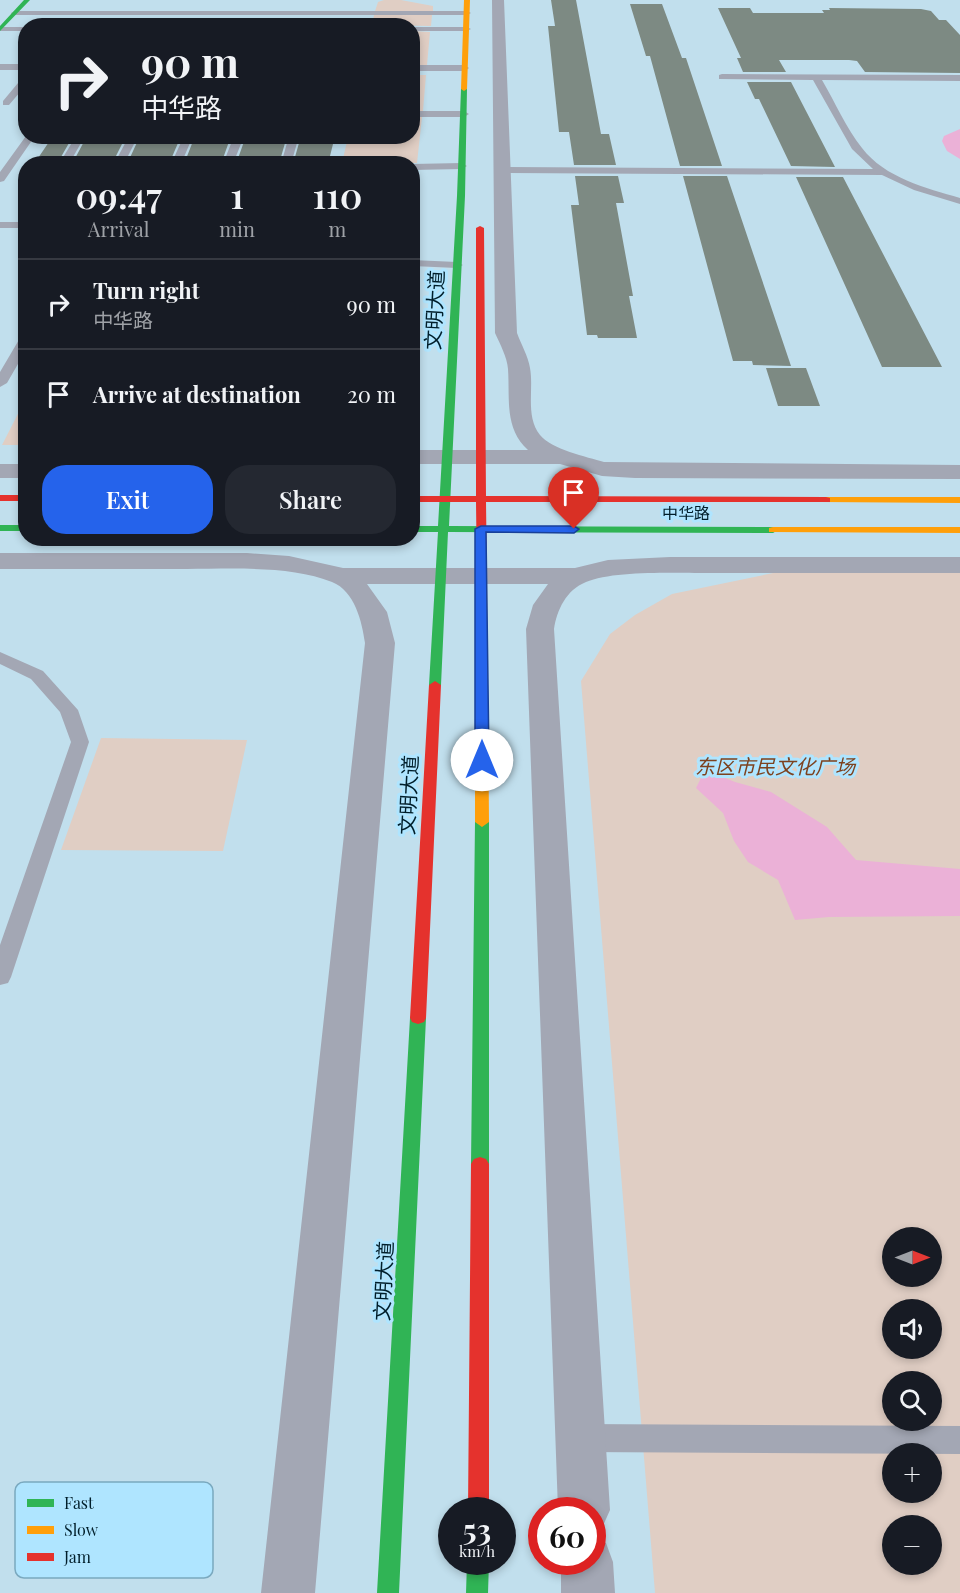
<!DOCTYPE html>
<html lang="en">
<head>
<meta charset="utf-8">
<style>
  :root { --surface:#171b24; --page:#242831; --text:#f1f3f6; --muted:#9ea1a6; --line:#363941; --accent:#2563eb }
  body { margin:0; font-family:"Playfair Display","Noto Sans SC",serif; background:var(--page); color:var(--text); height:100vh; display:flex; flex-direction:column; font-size:22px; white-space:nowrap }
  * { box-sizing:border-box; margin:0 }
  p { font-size:20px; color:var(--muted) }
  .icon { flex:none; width:33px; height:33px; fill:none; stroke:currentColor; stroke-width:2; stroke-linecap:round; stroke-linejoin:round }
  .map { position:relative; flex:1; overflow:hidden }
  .panel { position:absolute; left:18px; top:156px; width:402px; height:390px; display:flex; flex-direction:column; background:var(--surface); border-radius:24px; box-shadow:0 3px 9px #0003 }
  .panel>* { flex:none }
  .hud { position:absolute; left:18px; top:18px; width:402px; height:126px; border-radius:24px; box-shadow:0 3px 9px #0003; background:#171b24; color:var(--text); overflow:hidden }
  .needle { width:39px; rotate:90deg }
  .controls { position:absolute; left:882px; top:1227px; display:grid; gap:12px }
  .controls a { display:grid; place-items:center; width:60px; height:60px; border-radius:50%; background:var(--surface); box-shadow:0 3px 9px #0003; font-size:30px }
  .speed { position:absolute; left:438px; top:1497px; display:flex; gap:12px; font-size:30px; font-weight:700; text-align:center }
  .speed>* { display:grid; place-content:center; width:78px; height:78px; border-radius:50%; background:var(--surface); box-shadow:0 3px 9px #0003; line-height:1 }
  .speed small { font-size:15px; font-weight:400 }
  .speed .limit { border:9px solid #d22; background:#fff; color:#111 }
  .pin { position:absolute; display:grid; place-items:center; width:51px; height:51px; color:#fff; margin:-62px -26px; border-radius:50% 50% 50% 0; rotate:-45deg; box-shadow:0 0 6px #0007 }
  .pin .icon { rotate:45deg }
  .me { position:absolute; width:66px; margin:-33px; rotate:0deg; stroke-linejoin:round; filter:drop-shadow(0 0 4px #0008) }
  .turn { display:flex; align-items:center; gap:21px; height:126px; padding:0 24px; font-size:27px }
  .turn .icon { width:78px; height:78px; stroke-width:2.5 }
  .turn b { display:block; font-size:42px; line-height:51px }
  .eta { display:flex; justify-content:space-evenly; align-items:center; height:102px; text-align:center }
  .eta b { font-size:36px; font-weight:600; line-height:42px }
  .action { display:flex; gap:12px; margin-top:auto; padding:12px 24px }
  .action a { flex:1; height:69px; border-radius:24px; background:var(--accent); color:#fff; font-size:24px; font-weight:600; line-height:69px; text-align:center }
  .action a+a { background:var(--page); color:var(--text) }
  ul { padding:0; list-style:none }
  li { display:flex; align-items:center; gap:18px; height:90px; padding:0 24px; border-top:2px solid var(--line) }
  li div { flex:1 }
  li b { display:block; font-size:22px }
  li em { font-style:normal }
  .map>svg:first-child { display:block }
</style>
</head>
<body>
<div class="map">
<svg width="960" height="1593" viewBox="0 0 960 1593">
  <rect width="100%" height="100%" fill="#c1dfed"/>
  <path fill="#e0cec4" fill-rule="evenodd" d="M384 0H401L433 6V11H375L378 2Z
    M374 15H432L431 26 372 25Z
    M413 31 430 32 427 65H413Z
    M413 75H426L423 111H413Z
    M413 117H422L417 163H342L348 137 412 136Z
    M25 400V445H2Z
    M783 571 960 572V1593H655L581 681 610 634 635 615 672 594ZM892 1238H932V1276H892ZM892 1310H932V1348H892ZM892 1382H932V1420H892ZM892 1454H932V1492H892ZM892 1526H932V1564H892Z
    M101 738 247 740 223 851 61 850Z"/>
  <path fill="#ebb1d7" d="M960 129V159L947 151 942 141 944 136Z
    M705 770 735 782 771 792 827 827 856 860 960 869V916L829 917 795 920 778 880 748 862 734 841 723 813 696 788Z"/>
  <path fill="#7d8a83" d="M551 0H576L601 134H609L616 165H574L569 132H559L548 26H555Z
    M630 4H662L682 58H686L722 166H680L650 56H646Z
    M718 8H750L753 13H824L822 10H830L829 8 921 9 931 11 939 20H946L960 35V73L865 72 857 61 849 60H779L786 72H743L737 58H741Z
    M747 82H791L835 167 791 166 759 99H755Z
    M53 136H73L57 164H34Z
    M87 136H126L112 164H72Z
    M140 136H181L169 164H127Z
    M195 136H231L221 164H184Z
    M246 136H287L279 164H236Z
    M301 136H335L328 164H293Z
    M575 176H618L624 203H616L633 296H629L637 338H598L597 335H587L571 205H579Z
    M683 176H727L791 366 753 365 752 361H733Z
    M796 177H843L942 367H882Z
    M766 368H806L820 406H778Z"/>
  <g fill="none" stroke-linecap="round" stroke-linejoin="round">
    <path fill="#a3a7b4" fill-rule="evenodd" d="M15 11H467L471 13 467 15H12L11 13Z
      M0 27H26V31H0Z
      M412 27H467L471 29 467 31H412Z
      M0 64H26V70H0Z
      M412 65H465L469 68 465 71H412Z
      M722 74 960 75V81L822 80C835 102 846 128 862 148 885 178 926 188 960 198V204L914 190 882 175 502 173 497 170 502 167 873 169 852 149 813 80 719 79V75Z
      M23 77H26V85L9 105H3V101Z
      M412 111H464L469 114 464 117H412Z
      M26 136H35L4 181 0 182V172Z
      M76 136H85L69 164H59Z
      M129 136H138L124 164H114Z
      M184 136H193L181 164H171Z
      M234 136H244L233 164H223Z
      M289 136H299L291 164H281Z
      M412 164 462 163 467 166 462 169 412 170Z
      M0 222H26V231L20 228H0Z
      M412 260 457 262 463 265 457 268 412 266Z
      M26 334V350L7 383 0 387V372L20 338Z
      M0 652 43 671 78 710 89 742 11 977 8 983 0 985V945L71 742 60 712 31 679 0 664Z
      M580 1424 960 1426V1454L580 1452 570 1448 565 1438 570 1428Z"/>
    <path fill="#a3a7b4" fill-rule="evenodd" d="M492 0H504L517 333C521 344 528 356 530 368 534 389 525 416 540 435 551 449 587 457 604 462L960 465V479L635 478 602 476 560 464H412V450H528C504 428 510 399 508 369 507 357 500 344 495 333Z
      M0 464H26V478H0Z
      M0 553H247L289 556 343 568H575L608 560 670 557H960V573C878 573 795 573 713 573 681 573 613 570 586 582 566 590 557 610 554 629L610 1510 602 1528 592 1532V1510H558L526 629 533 605 548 584H367L387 612 395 643 315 1593H261L365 643C362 622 355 591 332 582 291 565 230 569 187 569 125 569 62 569 0 569Z
      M592 1538 606 1543 613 1562 615 1593H561V1562H592Z"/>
    <path fill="#30b455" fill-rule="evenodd" d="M24 0H30L0 31V26Z
      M464 87 467 89 465 196 449 526 773 527 778 530 773 533 448 532 441 685 435 689 429 685 438 532H412V526H438L457 196 461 89Z
      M0 525H26V531H0Z
      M482 817 489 822V1164L486 1169 480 1171 474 1169 471 1164 475 822Z
      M418 1012 424 1014 426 1018 399 1593H377L410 1018 412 1014Z
      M467 1562H489L488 1593H466Z"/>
    <path fill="#ff9f0a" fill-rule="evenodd" d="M464 0H470L467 89 464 91 461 89Z
      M826 497H960V503L822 502V498Z
      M773 527H960V533L769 532V528Z
      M481 577 487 580 489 822 482 827 475 822V580Z"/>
    <path fill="#e5322d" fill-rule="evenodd" d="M480 226 484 228 486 496 826 497 830 498V502H486L487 580 485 582H477L476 502H412V496H476V228Z
      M0 495H26V501H0Z
      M435 681 441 685 426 1018 424 1022 418 1024 412 1022 410 1018 429 685Z
      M480 1157 486 1159 489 1164V1510H468L471 1164 474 1159Z"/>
  </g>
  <path fill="#2563eb" stroke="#184099" stroke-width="1.5" d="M481 526H574L579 529 574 533 486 532 489 760 482 765 475 760V529Z"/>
  <g text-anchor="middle" stroke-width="6" stroke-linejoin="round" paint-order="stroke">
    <g font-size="16" fill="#001e2a" stroke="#afe5ff">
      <text x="686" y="519">中华路</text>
    </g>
    <g font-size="20" fill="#001e2a" stroke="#afe5ff">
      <text transform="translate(435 310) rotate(-87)" y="7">文明大道</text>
      <text transform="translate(409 795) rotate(-87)" y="7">文明大道</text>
      <text transform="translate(384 1281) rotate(-87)" y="7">文明大道</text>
    </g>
    <g font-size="20" font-style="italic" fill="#7d421f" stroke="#afe5ff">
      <text x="775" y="774">东区市民文化广场</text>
    </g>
  </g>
  <rect x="15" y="1482" width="198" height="96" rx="9" fill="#afe5ff" stroke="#7aa9bf" stroke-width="1.5"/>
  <rect x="27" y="1499" width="27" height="8" fill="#30b455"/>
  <rect x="27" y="1526" width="27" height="8" fill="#ff9f0a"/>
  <rect x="27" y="1553" width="27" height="8" fill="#e5322d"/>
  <g font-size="16" fill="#001e2a">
    <text x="64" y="1509">Fast</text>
    <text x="64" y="1536">Slow</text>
    <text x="64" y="1563">Jam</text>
  </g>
</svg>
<div class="controls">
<a><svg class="needle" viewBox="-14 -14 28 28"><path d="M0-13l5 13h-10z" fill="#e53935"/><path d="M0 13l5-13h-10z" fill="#9ea1a6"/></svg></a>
<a><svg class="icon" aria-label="sound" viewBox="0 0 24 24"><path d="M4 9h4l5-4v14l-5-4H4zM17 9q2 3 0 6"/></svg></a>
<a><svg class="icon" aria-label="search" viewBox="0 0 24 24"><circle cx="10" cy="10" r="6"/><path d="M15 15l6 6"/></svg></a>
<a>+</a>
<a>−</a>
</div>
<div class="speed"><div>53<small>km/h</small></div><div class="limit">60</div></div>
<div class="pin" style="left:574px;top:529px;background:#d93025"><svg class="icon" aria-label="arrive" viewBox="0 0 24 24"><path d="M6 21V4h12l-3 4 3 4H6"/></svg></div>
<svg class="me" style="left:482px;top:760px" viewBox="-20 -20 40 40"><circle r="19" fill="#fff"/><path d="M0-13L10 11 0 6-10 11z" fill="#2563eb"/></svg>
<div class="hud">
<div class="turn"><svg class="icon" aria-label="right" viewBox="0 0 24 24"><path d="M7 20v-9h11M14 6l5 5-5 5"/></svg><div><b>90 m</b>中华路</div></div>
</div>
<section class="panel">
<div class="eta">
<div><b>09:47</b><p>Arrival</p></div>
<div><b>1</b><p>min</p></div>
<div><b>110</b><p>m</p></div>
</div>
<ul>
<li><svg class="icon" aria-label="right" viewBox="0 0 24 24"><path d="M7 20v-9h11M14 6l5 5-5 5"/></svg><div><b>Turn right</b><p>中华路</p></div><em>90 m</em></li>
<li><svg class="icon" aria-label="arrive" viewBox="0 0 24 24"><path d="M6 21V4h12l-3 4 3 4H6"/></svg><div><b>Arrive at destination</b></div><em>20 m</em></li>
</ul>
<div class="action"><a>Exit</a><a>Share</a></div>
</section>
</div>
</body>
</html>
